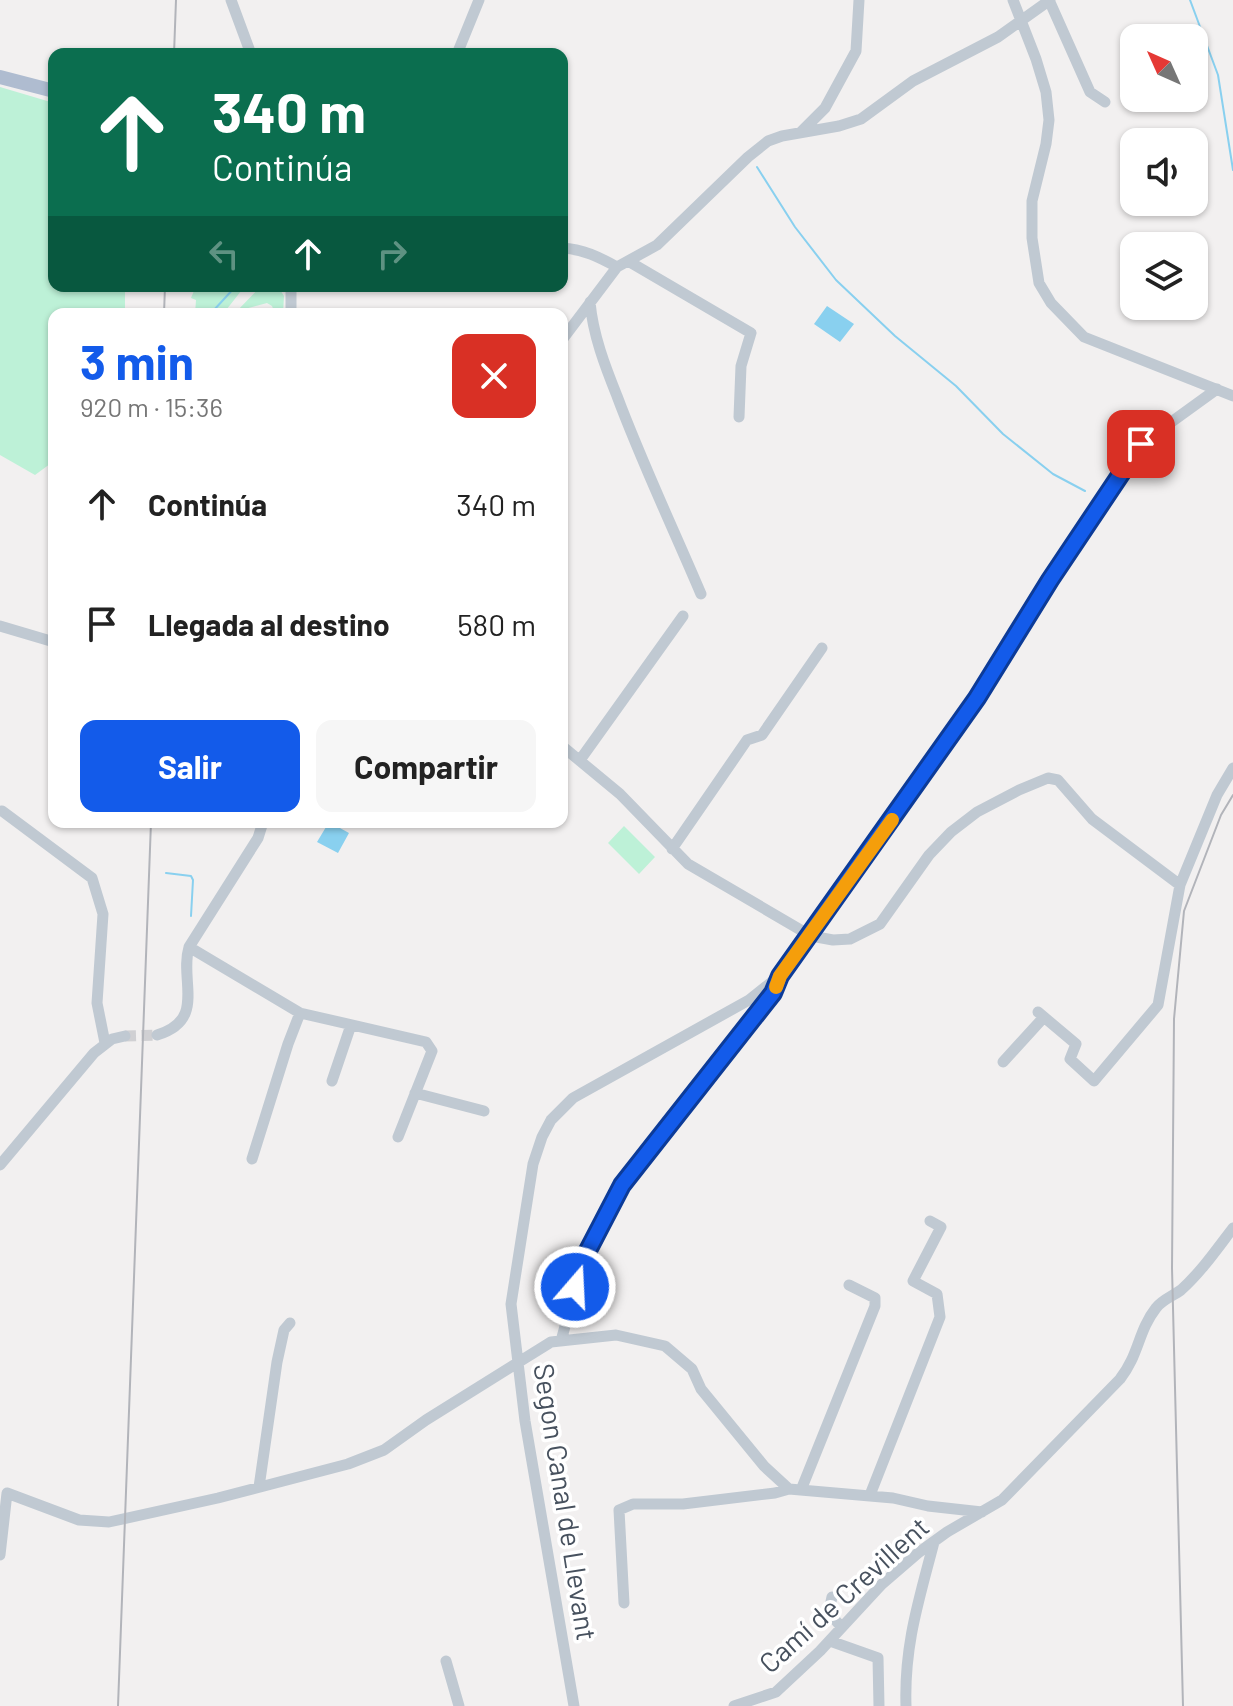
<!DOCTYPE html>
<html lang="es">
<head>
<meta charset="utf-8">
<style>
  :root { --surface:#fff; --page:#f6f6f6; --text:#222; --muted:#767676; --accent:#135bea }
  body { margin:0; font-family:Barlow,sans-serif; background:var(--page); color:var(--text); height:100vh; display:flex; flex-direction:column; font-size:30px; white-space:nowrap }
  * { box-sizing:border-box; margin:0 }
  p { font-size:26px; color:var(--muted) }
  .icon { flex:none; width:44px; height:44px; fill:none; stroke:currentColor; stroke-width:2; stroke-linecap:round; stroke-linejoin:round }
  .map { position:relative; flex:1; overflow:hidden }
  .panel { position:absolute; left:48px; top:308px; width:520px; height:520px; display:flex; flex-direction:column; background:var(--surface); border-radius:16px; box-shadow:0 2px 6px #0004 }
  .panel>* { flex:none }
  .guide { position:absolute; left:48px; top:48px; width:520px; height:244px; border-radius:16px; box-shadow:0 2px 6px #0004; background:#0b6e4f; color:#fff; overflow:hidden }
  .needle { width:52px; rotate:315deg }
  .tools { position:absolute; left:1120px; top:24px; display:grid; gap:16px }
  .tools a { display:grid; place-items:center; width:88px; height:88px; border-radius:16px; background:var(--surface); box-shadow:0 2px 6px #0004; font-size:40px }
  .pin { position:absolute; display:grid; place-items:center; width:68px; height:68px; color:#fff; margin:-34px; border-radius:16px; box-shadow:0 4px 12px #0006 }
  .me { position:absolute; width:88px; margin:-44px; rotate:19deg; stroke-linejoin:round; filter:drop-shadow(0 0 6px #0008) }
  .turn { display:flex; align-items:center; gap:28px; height:168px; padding:0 32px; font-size:36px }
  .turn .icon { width:104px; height:104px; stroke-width:2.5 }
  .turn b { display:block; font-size:56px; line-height:68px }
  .lanes { display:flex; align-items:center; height:76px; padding:0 32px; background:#0003; justify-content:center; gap:40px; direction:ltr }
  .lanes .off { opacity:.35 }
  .round { display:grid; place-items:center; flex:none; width:84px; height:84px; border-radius:16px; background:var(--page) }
  .head { display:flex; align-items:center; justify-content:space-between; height:136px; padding:0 32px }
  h1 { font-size:48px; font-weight:700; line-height:60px; color:var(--accent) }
  .button { display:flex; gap:16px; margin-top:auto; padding:16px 32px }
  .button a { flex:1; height:92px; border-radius:16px; background:var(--accent); color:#fff; font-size:32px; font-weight:700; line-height:92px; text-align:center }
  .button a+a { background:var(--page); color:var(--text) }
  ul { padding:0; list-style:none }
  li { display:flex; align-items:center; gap:24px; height:120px; padding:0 32px }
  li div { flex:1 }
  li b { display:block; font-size:30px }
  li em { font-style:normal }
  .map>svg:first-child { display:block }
</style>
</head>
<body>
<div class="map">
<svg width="1233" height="1706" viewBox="0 0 1233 1706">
  <rect width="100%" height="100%" fill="#f2f0f0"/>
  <path fill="#bdf1d7" d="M0 87 54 103V286H125V314H54V461L35 475 0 455Z
    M196 286H245L223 314H195L196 300 191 298Z
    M261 286 279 288 284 296 283 314H275L272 306 267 303 237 311Z
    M624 826 655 857 639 874 608 843Z"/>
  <path fill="#89d0ef" d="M827 306 854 324 840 342 814 324Z
    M329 822 349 833 338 853 317 842Z"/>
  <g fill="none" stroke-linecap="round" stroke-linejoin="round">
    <path stroke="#89d0ef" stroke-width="2" d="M1190 0 1218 75 1233 170
      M757 167 795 227 836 280 895 336 956 386 1003 434 1053 474 1085 491
      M193 312 213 311 236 286
      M166 873 191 876 193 880 191 916"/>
    <path stroke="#d0d0d3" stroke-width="11" stroke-dasharray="11 5.5" stroke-linecap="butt" d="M125 1036 157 1035"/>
    <path stroke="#c0c9d2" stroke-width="11" d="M231 0 251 54
      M1013 0 1036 59 1046 92 1049 120 1046 144 1032 201V238L1039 283 1051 303 1084 337 1233 396
      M1049 0 1090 92 1105 102
      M457 54 479 0
      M801 132 825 108 856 51 859 0
      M562 248C583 249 599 257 617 267
      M628 261 751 333 741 366 739 417
      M590 302C593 335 605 366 617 396 642 463 673 528 701 594
      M291 314V286
      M562 340 617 267 657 245 748 157 768 141 782 136 839 126 861 119 913 81 998 37 1050 0
      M0 626 54 642
      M562 746 620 794 688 864 811 936 833 940 850 939 880 924 929 855 951 832 977 812 1019 790 1048 778 1058 780 1092 819 1180 885
      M580 760 683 616
      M2 811 92 878 103 914 97 1003 105 1043
      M672 849 747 740 762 735 822 648
      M189 947 300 1013 426 1042 432 1051 398 1137
      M1038 1012 1076 1044 1070 1059 1094 1081 1158 1005 1180 885 1217 795 1233 768
      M157 1035C207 1020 179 980 189 947L258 838 263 822
      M1003 1062 1044 1017
      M332 1081 351 1025
      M415 1093 484 1111
      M252 1159 288 1044 300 1013
      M0 1165 94 1053 112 1039 125 1036
      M561 1341 583 1260 622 1185 773 993 779 980
      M259 1487 277 1362 284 1330 290 1323
      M801 1490 875 1306V1298L849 1285
      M870 1495 940 1317 937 1294 913 1281 941 1227 930 1221
      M0 1555 7 1493 79 1520 109 1522 218 1498 348 1464 384 1450 426 1420 551 1342 616 1335 665 1346 692 1369 701 1389 764 1466 789 1489 893 1498 928 1506 982 1512
      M832 1597C828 1612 831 1617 842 1627
      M624 1603 619 1510 633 1504H683L775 1493 789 1489
      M830 1641 878 1658 879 1706
      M446 1661 459 1706
      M574 1706 525 1421 511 1304 533 1164 542 1137 551 1120 573 1098 749 1000 783 973 977 698 1129 461 1141 444 1217 389
      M734 1706 776 1692 820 1651 882 1584 918 1553 947 1532 1002 1500 1120 1379C1139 1355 1138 1331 1156 1308 1162 1300 1173 1296 1181 1290 1201 1272 1217 1249 1233 1228
      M906 1706C904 1645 919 1600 934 1542"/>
    <path stroke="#afbcd0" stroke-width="14" d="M0 77 54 91"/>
    <path stroke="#b2b4ba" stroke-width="2" d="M174 54 176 0
      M164 314 165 286
      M118 1706 151 822
      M1183 1706 1172 1268 1174 1019 1184 911 1221 815 1233 795"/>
  </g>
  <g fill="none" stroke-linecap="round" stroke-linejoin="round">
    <defs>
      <path id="route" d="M575 1287 583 1260 622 1185 773 993 780 976 977 698 1050 580 1141 444"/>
    </defs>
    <use href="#route" stroke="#0c3b98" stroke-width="20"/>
    <use href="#route" stroke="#135bea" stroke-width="14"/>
    <path stroke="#f59e0b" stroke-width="14" d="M776 987 780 976 892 820"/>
  </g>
  <g text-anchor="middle" stroke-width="7" stroke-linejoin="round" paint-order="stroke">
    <g font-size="28" fill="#47515e" stroke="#fff">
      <text transform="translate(565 1502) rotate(81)" y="10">Segon Canal de Llevant</text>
      <text transform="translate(844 1595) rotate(-42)" y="10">Camí de Crevillent</text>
    </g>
  </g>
</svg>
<div class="tools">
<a><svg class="needle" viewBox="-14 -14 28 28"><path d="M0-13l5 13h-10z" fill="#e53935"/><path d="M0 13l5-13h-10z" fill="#767676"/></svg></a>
<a><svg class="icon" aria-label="sound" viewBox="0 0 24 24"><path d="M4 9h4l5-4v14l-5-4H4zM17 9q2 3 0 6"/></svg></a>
<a><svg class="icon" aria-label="layers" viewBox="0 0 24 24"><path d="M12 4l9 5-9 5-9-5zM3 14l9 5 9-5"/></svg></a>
</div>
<div class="pin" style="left:1141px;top:444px;background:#d93025"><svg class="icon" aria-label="arrive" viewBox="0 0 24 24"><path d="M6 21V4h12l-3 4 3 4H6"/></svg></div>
<svg class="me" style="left:575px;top:1287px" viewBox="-20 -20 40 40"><circle r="17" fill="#135bea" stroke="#fff" stroke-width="3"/><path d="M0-11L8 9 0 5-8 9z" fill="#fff"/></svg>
<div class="guide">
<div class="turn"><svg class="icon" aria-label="ahead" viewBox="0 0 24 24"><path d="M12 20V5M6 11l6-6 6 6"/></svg><div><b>340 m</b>Continúa</div></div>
<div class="lanes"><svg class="icon off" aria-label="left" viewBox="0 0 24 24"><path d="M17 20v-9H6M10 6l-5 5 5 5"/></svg><svg class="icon" aria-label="ahead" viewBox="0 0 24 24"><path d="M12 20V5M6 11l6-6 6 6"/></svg><svg class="icon off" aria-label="right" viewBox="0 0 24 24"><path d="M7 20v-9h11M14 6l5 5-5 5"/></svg></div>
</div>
<section class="panel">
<div class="head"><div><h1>3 min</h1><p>920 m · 15:36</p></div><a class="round" style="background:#d93025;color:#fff"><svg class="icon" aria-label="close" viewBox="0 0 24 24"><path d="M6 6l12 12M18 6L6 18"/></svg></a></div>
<ul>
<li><svg class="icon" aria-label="ahead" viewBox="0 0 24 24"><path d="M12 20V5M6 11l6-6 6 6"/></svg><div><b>Continúa</b></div><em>340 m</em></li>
<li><svg class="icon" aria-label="arrive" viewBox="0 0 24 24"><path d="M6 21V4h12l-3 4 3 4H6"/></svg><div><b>Llegada al destino</b></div><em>580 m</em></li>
</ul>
<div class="button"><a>Salir</a><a>Compartir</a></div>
</section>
</div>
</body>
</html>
